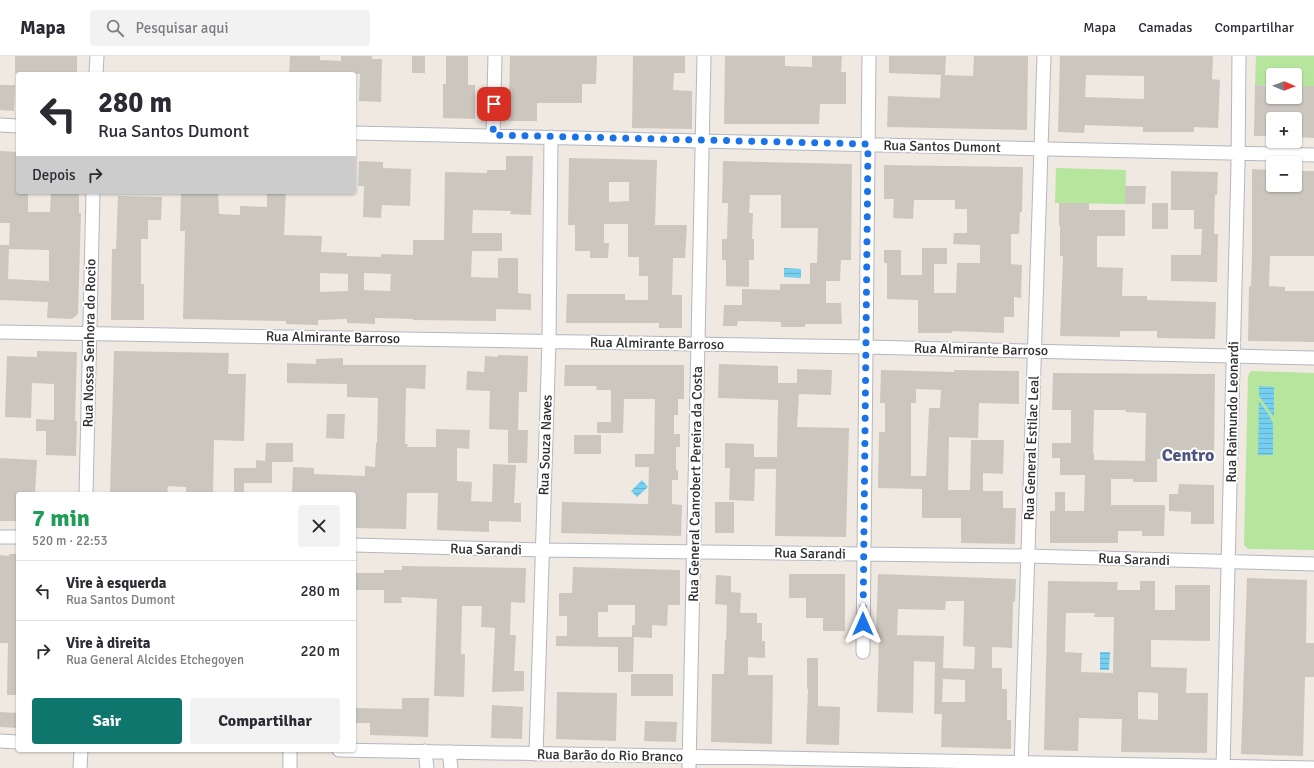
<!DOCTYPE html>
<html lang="pt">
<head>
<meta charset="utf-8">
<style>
  :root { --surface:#fff; --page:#f2f2f3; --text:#2b2b33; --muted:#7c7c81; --line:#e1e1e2; --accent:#0f766e }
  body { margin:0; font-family:Signika,sans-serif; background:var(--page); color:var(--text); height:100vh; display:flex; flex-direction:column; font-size:15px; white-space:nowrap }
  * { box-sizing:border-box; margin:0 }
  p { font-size:13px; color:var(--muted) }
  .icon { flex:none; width:22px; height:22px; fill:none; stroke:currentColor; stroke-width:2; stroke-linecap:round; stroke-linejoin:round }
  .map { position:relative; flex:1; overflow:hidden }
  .sheet { position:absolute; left:16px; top:436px; width:340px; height:260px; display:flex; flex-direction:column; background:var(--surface); border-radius:4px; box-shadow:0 1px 3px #0004 }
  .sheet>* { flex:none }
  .hud { position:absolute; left:16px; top:16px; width:340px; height:122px; border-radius:4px; box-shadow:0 1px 3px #0004; background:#fff; color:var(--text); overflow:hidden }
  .needle { width:26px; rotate:91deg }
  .controls { position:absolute; left:1266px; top:12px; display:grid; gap:8px }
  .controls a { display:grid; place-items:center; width:36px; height:36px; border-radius:4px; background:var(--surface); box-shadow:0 1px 3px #0004; font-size:20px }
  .pin { position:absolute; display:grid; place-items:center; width:34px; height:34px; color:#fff; margin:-17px; border-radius:8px; box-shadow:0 2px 6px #0006 }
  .me { position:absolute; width:44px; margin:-22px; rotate:0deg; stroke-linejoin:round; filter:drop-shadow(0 0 3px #0008) }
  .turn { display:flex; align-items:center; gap:14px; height:84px; padding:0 16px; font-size:18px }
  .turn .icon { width:52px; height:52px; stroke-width:2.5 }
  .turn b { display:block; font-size:28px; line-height:34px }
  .then { display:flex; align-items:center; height:38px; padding:0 16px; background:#0003; gap:8px; font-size:15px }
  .round { display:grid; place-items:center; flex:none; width:42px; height:42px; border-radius:4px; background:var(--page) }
  .head { display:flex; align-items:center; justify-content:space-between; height:68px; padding:0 16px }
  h1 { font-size:24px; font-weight:700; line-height:30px; color:#1e9e55 }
  .action { display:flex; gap:8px; margin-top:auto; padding:8px 16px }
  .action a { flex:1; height:46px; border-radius:4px; background:var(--accent); color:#fff; font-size:16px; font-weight:700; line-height:46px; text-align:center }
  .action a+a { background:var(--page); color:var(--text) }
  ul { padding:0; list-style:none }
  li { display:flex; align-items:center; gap:12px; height:60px; padding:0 16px; border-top:1px solid var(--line) }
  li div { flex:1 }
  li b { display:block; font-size:15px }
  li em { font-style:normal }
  header { display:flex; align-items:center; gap:24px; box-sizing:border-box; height:56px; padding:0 20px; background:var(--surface); border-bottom:1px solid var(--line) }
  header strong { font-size:19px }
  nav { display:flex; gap:22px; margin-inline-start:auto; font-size:14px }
  .search { width:280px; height:36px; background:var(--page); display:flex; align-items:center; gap:10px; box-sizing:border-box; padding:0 14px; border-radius:4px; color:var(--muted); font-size:15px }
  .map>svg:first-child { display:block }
</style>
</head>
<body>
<header>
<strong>Mapa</strong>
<div class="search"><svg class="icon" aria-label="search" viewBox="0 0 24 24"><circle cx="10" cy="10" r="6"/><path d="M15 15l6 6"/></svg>Pesquisar aqui</div>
<nav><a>Mapa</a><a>Camadas</a><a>Compartilhar</a></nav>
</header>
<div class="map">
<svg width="1314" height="712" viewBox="0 0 1314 712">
  <defs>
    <pattern id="water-rules" width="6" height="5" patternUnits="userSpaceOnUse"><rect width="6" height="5" fill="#75cff0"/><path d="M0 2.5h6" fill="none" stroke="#66b2ce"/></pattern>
  </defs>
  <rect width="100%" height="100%" fill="#efe9e1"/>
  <path fill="#b6e59e" d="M1256 0H1314V30H1295V19H1273V29H1255Z
    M1056 112 1126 114 1125 148 1055 147Z
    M1252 315 1314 317V494L1249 493 1247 492 1244 489 1248 320 1250 316Z"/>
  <path fill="url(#water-rules)" d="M784 212 801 213V222L784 221Z
    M1259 330 1274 331V361L1259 340Z
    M1259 345 1269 359 1273 368V399H1258Z
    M642 424 648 431 637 441 631 435Z
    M1100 596H1110L1109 614H1100Z"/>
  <path fill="#cbc7bf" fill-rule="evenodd" d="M15 0H77V18H15Z
    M290 0H320V4L341 5V0H372V3H382L381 46 359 45 360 18H289Z
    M412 0H425V17H412Z
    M446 0H468V29H475V63L443 62V28H446Z
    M510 0H597L596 28H582V47H537V65H507V46H509Z
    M633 0H685V17H674L673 34 692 35V73L632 72Z
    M725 0H785V10L812 11V0H842L841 16H846V48H820L819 68H724Z
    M889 0H946L945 19 889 17Z
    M974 0H1028L1027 74 887 71 888 40 940 42 941 19 973 20Z
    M1060 0H1213L1212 23 1220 24 1218 72 1194 71V76H1143V71L1085 69 1084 77 1058 76ZM1086 19 1144 20V43L1085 41Z
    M0 29H15L14 55 0 54Z
    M1255 29 1273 30V41H1295V30H1314V82L1295 81V63H1273V80H1254Z
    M0 95 18 96V136H28V156H50L51 136H79V157H81L78 258 72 263 47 262 48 246 0 244V189H9L10 167H0ZM9 193 49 194V225L8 223Z
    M506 100H533L531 159 510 158 511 155 473 154 472 177H502V195H472L471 221 498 222V202H518V237L531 238V254L496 253V265L413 264V263L375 262V268L347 267V263L318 264V269L286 268V265L183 263 185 175H180L181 136H218L219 158 240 159V150L267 151V136H286L284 179 322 180 321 196 347 197V200L381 201V198L413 199V184H444L445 116 487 117V114H506ZM320 217 348 218V235L320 236ZM364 217 391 218 390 235 364 234Z
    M569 102 657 104 655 169H687L685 202H673L672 239H682V272H659V267H566L567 238H625V244H648V220H639V201H628V168H604V187H609L608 202H590V195H575V169H568ZM609 126H629V145L609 146Z
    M359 105 383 106V112L411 113 410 150 382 149 381 162 363 161 364 130H358Z
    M723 105 852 108 851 204H841L840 225H826V247H841L842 268H805V271H781V266L738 265 737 270H723L724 249H742V233L780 234V228H810V207H817L818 172H781V139H750L749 157H753L752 183H754V204H749V231L726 230V204H722V183H727L728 147H722Z
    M884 109 1023 111 1022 156H1020L1019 178H1011V208L1022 209 1021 242 1014 241V261H1004V277L952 275V277H918V244L887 243V207H884V194H901V219H922V192H947V208H934V237H956L957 207H980V189L953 188 954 177H967V153H955V144H914L913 163 893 162 894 143H884Z
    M1252 113 1273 114V129H1295V115H1314V200H1270L1269 230 1285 231V235H1314V286L1248 285 1249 230H1251L1252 200Z
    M1171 115 1218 116 1217 139H1215L1214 178H1218L1217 226 1171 225V199H1201L1202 173H1194V154H1171Z
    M1125 130H1146L1145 148H1125Z
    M118 140 162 141 161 164H148V183H141V228H144V264H111L112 193H116Z
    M1059 147H1089V154H1125V180H1097V211L1123 212 1122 240H1147V244L1216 246 1215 283 1157 282V275H1120V281L1060 280 1063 200H1060V170H1059Z
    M1152 147H1168V173H1152Z
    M37 295 77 296 75 365H77L76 400 46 399V375H36V363L54 364V328L32 327 31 362 5 361 7 300 37 301Z
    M114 295 229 297 228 318H246L244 385 214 384 213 438H186V431L168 430 167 438H110Z
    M498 299 528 300 527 336H519L518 374H528L527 407H508V374L489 373 490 335 466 334 467 315 484 316 485 300 498 301Z
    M343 302V309H426L425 333 406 332 405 388H408L407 391H436V373L470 374 469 393 457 392V425L472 426 471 445 492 446 493 408 516 409 514 447H521V466L489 465V476L437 474 438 437H407L406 473 354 472 355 438H292L293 411 314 412V418L365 420V410L375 411 376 387H377L378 342 347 341V328L287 327V307L316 308V303Z
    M719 308 778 310V327H797V313L832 314 831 339 799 338 797 371 849 372 846 481 775 480 776 413H755L754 445 729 444 730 412H725V387L754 388V401H777L778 344 718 342Z
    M565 309H684V343H678V359H674V378H680V391H676V414H678V424H672V448L682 449 681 480 561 477 562 446 648 448 649 411H635V398H654L655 343H624L623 377H597V366H611V334H596L597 330H564Z
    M881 314 954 316V314L1019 315V348L979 347 978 382 949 381 948 434H970L971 384H1004L1003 418 983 417V435H1003V452H1016L1015 488 961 487V462H922V433L878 432 879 376H885V347H880ZM916 333 941 334 940 352H929L926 420H911V347H916Z
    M1053 317 1215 318 1214 403H1157V426H1133V423H1111V449H1165L1164 480H1142V475H1118V487H1050V455H1055V436H1065V455H1084L1085 419H1060V402H1052V387H1071V354H1052ZM1094 354H1126V356L1146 357 1145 405 1094 404V397H1093Z
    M327 358H345L344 383 326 382Z
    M574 379H601V398H574Z
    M266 387H293V406H272V427H244V438H234V412H256V404L265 405Z
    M0 402 37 404 35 438H18V465H0Z
    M1179 428 1214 429V468H1191V456L1169 455V438H1178Z
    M715 446H734V477H715Z
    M9 498H18V639H7L8 587H0V499L9 500Z
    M402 510 526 512 525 547 511 546 510 579H516L514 615H524V635L492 636 495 572 481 571 482 550H462L461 598H465L464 641 434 640 437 543 401 541 402 547H384V534H354V517H384V514H402Z
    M573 511 680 514V549H668L667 570 652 569V582L634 581 633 616H618V591L556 590V580H567V560H559V537H572ZM608 549H635V569H632V581H634H598V556H608Z
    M789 518H845V575H823V562H806V542H789Z
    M878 518 1016 523 1015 546H1013L1012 592 992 591V612H1002V633H1007V664H1011V693L941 691 942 658H934L935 606 914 605 913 657 877 656 879 578H876ZM946 545H964L963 590 975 591 974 613 943 612 944 580 897 579 898 553 945 554ZM943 623 965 624V646H942Z
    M716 519 731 520V536L741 537 740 557H757V567H762V585H765V602L748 601V619H773L772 688 711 686 712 618H724L725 584H726L727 549 715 548Z
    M1247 522 1307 524 1306 587H1314V621H1305L1303 700 1241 698Z
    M1048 525 1118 526 1117 534H1140V525H1155V554H1175V529H1210V585L1151 584V611L1187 612 1186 637H1208L1207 697 1121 696 1122 663H1113L1079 662 1078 695 1044 694ZM1066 557H1095L1094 561H1114L1113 617 1081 616 1082 597 1065 596ZM1138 636 1158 637V664L1138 663Z
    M807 602H818V650L840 651 839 689 806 688 808 633H807Z
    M631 618H673V640H631Z
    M557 636 617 637 616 685 556 683Z
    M402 642H429L428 681 370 679V667H354V652L402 653Z
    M492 649 523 651 522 683 491 682Z
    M0 656 18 657V672L0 671Z
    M645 665 677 666 676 686 644 685Z"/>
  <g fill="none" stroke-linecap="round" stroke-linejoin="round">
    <defs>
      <path id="minor" d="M96 18 97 0
        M0 69 18 70
        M354 77 1314 99
        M493 79 495 0
        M0 276 866 291 1314 302
        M86 438 93 136
        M0 481H18
        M354 489 542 494 1027 500 1314 508
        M863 596 869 0
        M0 685 18 686
        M339 694 1313 712
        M425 695 427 712
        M449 696 451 712
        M536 698 549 285 551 81
        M80 712 81 694
        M290 712V694
        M689 712 704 0
        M1021 712 1044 0
        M1223 712 1238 109 1239 0"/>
    </defs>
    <use href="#minor" stroke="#b4b7c1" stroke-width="15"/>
    <use href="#minor" stroke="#fff" stroke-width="13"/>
  </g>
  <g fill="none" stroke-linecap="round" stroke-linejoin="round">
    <path stroke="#1a73e8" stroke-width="7" stroke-dasharray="0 12.6" d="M494 48 493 79 868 88 863 568"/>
  </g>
  <g text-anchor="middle" stroke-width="4" stroke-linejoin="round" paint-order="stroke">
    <g font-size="14" fill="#2e2e2e" stroke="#fff">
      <text transform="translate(942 90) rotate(1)" y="5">Rua Santos Dumont</text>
      <text transform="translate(333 281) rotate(1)" y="5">Rua Almirante Barroso</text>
      <text transform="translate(89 287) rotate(-89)" y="5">Rua Nossa Senhora do Rocio</text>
      <text transform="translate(657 287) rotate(1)" y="5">Rua Almirante Barroso</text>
      <text transform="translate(981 293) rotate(1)" y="5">Rua Almirante Barroso</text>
      <text transform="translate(1232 356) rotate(-89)" y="5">Rua Raimundo Leonardi</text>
      <text transform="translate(545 389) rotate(-88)" y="5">Rua Souza Naves</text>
      <text transform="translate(1031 392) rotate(-88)" y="5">Rua General Estilac Leal</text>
      <text transform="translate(695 428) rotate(-89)" y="5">Rua General Canrobert Pereira da Costa</text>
      <text transform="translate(486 493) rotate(1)" y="5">Rua Sarandi</text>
      <text transform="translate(810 497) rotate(1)" y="5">Rua Sarandi</text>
      <text transform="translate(1134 503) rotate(2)" y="5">Rua Sarandi</text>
      <text transform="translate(610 699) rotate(1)" y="5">Rua Barão do Rio Branco</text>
    </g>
    <g font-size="18" font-weight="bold" fill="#4d5680" stroke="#fff">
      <text x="1188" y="405">Centro</text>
    </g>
  </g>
</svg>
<div class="controls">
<a><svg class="needle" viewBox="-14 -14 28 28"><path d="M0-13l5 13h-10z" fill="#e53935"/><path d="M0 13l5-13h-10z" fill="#7c7c81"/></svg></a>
<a>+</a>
<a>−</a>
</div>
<div class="pin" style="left:494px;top:48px;background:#d93025"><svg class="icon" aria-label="arrive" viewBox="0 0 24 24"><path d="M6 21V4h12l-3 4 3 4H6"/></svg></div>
<svg class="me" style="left:863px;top:568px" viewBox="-20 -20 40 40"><path d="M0-17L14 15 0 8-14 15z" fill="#1a73e8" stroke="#fff" stroke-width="4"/></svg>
<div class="hud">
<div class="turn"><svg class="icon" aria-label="left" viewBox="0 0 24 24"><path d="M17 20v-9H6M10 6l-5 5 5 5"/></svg><div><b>280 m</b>Rua Santos Dumont</div></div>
<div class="then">Depois<svg class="icon" aria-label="right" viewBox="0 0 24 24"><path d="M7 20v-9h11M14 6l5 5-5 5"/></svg></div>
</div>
<section class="sheet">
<div class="head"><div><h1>7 min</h1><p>520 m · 22:53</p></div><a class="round"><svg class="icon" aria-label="close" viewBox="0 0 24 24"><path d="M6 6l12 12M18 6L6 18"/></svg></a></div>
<ul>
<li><svg class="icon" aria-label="left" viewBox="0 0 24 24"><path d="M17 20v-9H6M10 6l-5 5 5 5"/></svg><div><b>Vire à esquerda</b><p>Rua Santos Dumont</p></div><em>280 m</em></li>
<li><svg class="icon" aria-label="right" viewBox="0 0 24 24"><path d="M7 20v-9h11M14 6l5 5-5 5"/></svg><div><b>Vire à direita</b><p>Rua General Alcides Etchegoyen</p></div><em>220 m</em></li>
</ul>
<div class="action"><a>Sair</a><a>Compartilhar</a></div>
</section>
</div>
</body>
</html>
